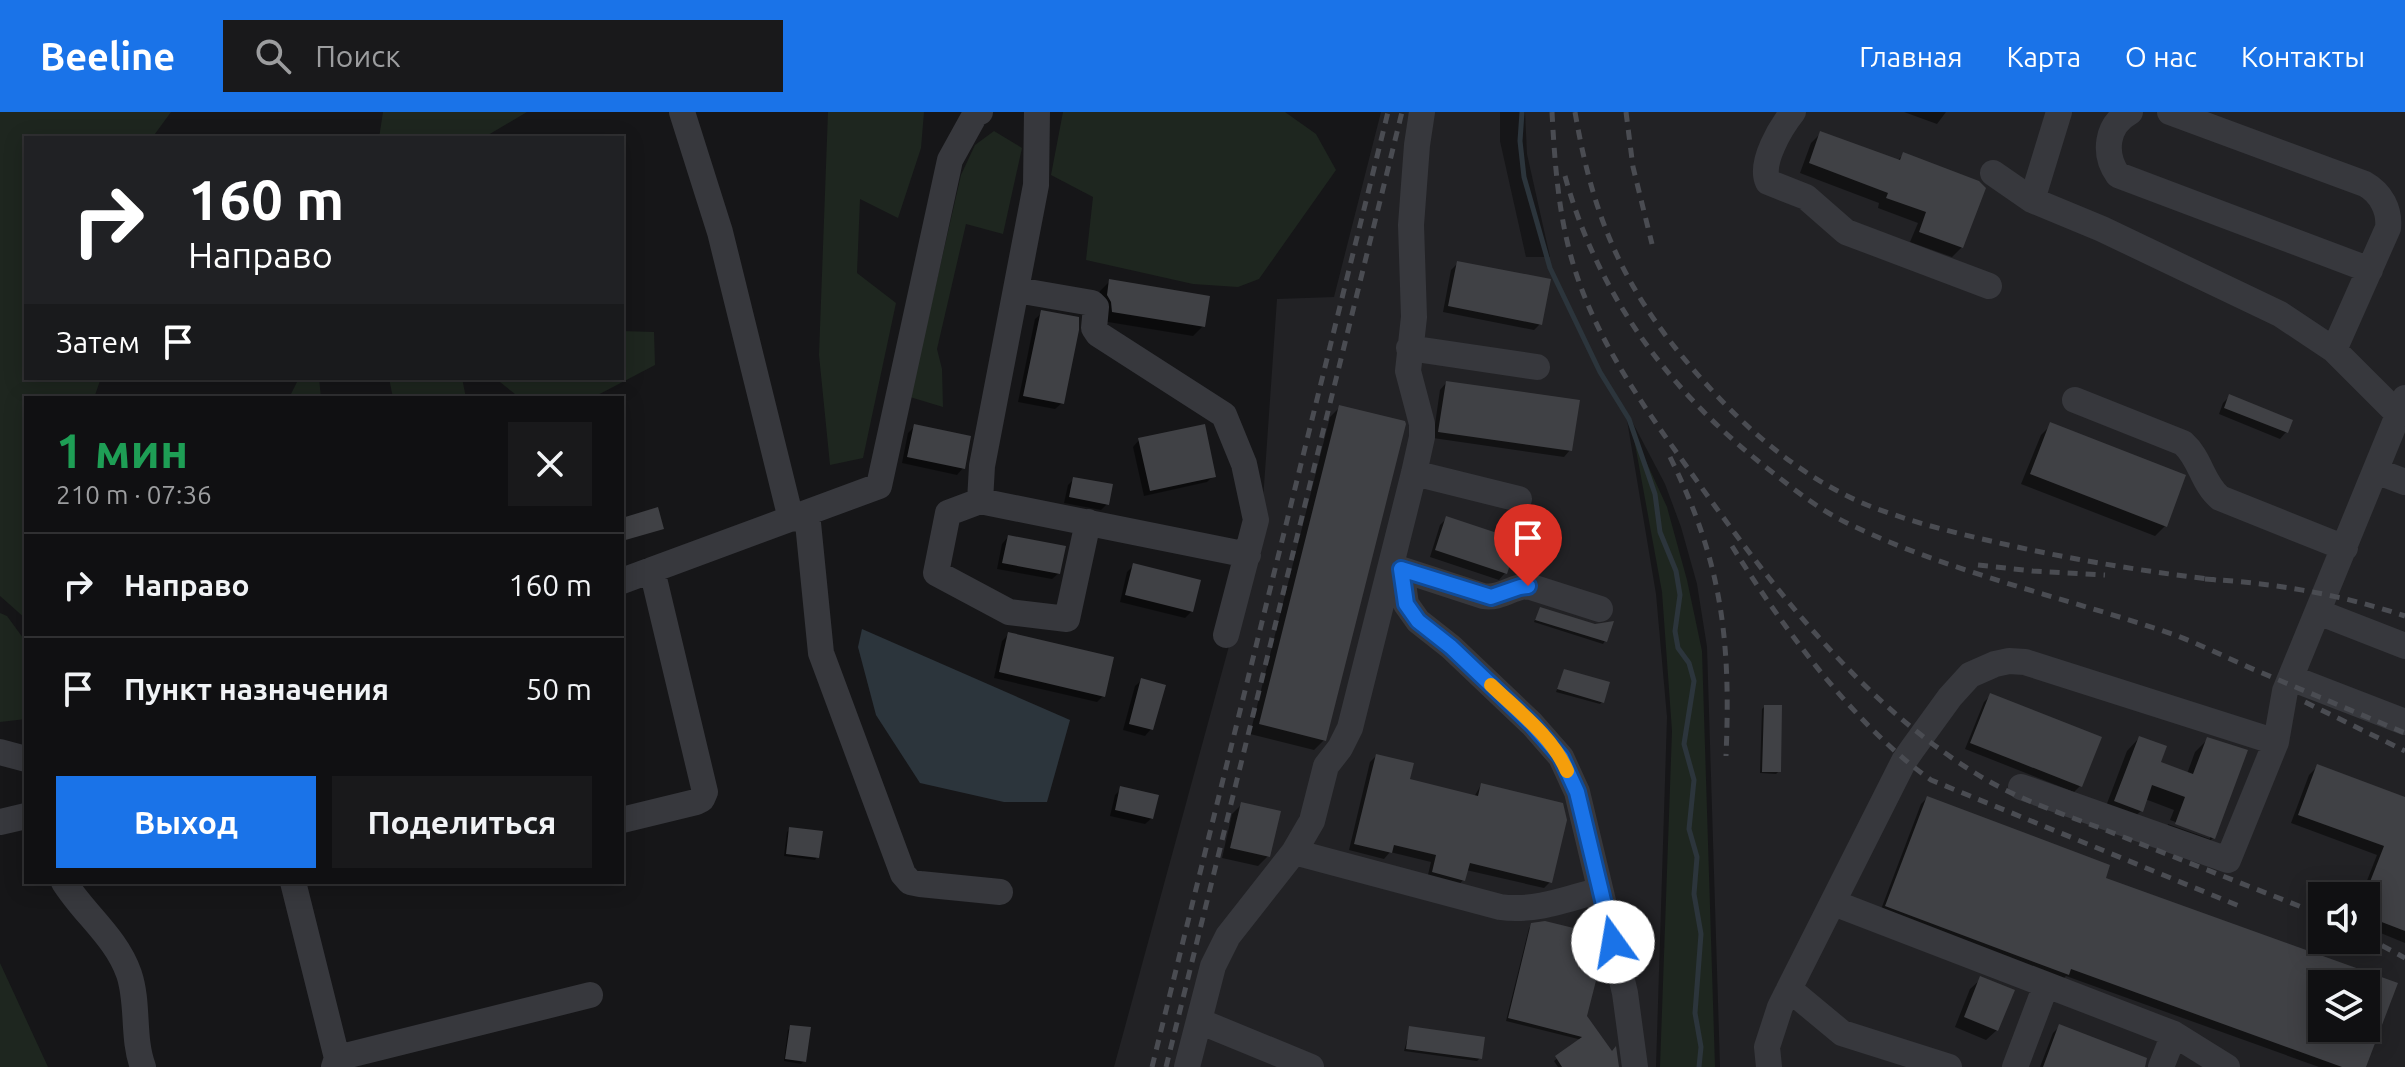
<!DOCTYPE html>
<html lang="ru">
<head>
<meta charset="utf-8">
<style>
  :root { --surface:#101012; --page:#19191b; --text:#f1f3f6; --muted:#9c9d9f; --line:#303032; --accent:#1a73e8 }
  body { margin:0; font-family:Ubuntu,sans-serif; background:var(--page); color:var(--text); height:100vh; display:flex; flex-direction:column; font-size:30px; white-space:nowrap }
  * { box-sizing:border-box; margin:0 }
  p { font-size:26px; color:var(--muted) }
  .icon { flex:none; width:44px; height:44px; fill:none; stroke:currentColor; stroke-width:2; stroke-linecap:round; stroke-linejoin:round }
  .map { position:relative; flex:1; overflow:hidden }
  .sheet { position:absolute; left:24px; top:284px; width:600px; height:488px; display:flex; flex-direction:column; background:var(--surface); border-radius:0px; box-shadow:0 4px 20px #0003,0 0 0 2px var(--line) }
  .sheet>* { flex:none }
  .banner { position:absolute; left:24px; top:24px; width:600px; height:244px; border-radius:0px; box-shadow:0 4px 20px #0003,0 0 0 2px var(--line); background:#202124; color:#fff; overflow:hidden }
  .controls { position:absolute; left:2308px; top:770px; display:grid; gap:16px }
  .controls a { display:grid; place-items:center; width:72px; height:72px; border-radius:0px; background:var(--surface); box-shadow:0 4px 20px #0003,0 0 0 2px var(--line); font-size:40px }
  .pin { position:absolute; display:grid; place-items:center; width:68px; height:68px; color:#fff; margin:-82px -34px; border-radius:50% 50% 50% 0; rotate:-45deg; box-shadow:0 0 8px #0007 }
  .pin .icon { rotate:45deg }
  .me { position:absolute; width:88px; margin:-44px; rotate:347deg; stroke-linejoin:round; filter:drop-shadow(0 0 6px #0008) }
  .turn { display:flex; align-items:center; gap:28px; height:168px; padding:0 32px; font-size:36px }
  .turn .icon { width:104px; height:104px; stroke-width:2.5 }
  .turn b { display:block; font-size:56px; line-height:68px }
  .then { display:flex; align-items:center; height:76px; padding:0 32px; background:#0003; gap:16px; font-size:30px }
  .round { display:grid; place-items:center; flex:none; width:84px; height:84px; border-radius:0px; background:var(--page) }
  .head { display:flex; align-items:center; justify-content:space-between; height:136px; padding:0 32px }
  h1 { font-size:48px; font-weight:600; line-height:60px; color:#1e9e55 }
  .action { display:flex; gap:16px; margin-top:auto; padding:16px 32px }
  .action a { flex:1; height:92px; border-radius:0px; background:var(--accent); color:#fff; font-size:32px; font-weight:600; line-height:92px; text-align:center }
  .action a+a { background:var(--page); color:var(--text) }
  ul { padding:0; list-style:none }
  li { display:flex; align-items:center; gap:24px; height:104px; padding:0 32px; border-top:2px solid var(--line) }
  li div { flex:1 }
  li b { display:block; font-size:30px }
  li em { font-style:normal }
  header { display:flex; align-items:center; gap:48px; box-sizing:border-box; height:112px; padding:0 40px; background:var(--accent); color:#fff }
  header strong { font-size:38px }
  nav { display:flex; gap:44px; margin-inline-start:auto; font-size:28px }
  .search { width:560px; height:72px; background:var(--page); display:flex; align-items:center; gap:20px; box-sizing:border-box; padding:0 28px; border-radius:0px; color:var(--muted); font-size:30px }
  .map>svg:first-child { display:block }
</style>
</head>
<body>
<header>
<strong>Beeline</strong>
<div class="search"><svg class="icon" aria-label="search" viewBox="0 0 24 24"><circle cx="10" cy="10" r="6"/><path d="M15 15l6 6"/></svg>Поиск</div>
<nav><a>Главная</a><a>Карта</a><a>О нас</a><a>Контакты</a></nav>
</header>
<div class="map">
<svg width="2405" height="955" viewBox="0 0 2405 955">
  <rect width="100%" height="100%" fill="#161618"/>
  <path fill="#222225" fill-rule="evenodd" d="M1381 0H1500V29L1526 145H1550L1527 42 1525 0H2405V955H1720L1707 535 1697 472 1681 415 1665 372 1625 296 1656 482 1667 605 1656 955H1114L1261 417 1277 187 1334 185ZM2322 784H2366V828H2322ZM2322 872H2366V916H2322Z"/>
  <path fill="#1e261f" d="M0 0H171L152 26H26V266H101L94 286H26V507L0 484Z
    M383 0H527L483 26H379Z
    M828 0H924L921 36 898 106 860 87 857 161 896 191 863 346 830 353 819 243Z
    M1063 0H1285L1316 22 1336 58 1259 167 1238 175 1193 172 1086 148 1093 85 1051 63Z
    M994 19 1022 36 1003 122 966 112 937 237 942 257 943 295 910 285 961 63 975 33Z
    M622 219 654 220 655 253 592 286H520L495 266H622Z
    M299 266H319L321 286H289Z
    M389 266H462L466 286H393Z
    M1633 321 1667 395 1687 468 1702 539 1715 955H1660L1672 619 1662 480Z
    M0 501 7 504 26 530V607L0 610Z
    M0 851 48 955H0Z"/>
  <path fill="#2c353c" d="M862 517 1070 608 1047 690H1004L920 671 876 603 858 535Z"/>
  <path fill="#0007" fill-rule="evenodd" d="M1904 0H1946L1937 12Z
    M1821 21 1897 49 1903 43 1962 135 1952 145 1910 130 1918 111 1878 96 1879 91 1800 61 1811 31Z
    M1458 151 1540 212 1534 218 1443 200 1451 158Z
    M1110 169 1203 214 1193 224 1102 209 1097 194 1100 179Z
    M1042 201 1062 291 1055 297 1018 290 1035 207Z
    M1446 271 1570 338 1564 345 1433 326 1440 278Z
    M2229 285 2286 320 2280 327 2219 302 2223 291Z
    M1340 295 1324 628 1314 638 1250 622 1330 305Z
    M2051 313 2165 414 2155 424 2021 372 2041 323Z
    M915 314 963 356 957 363 902 351 908 321Z
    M1139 328 1213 364 1207 370 1144 384 1133 335Z
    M1074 367 1107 392 1101 398 1064 391 1068 373Z
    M1447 406 1505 461 1499 468 1430 445 1440 413Z
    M1008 425 1059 461 1052 467 997 457 1002 432Z
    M1134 453 1192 499 1185 506 1120 490 1127 460Z
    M1540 497 1605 529 1603 532 1534 510Z
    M1009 522 1103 584 1097 590 994 566 1002 529Z
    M1564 559 1602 590 1600 592 1556 580Z
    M1142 568 1151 617 1145 624 1123 618 1135 574Z
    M1990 584 2080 674 2074 680 1965 637 1984 590Z
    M1764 595 1779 659 1776 662 1760 661 1762 597Z
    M2139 626 2158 651 2187 662 2195 640 2208 627 2214 725 2201 738 2164 725 2168 712 2210 727V722L2170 708 2174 698 2145 687 2141 699 2128 711 2103 702 2127 639Z
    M1376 644 1407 669 1474 685 1481 673 1550 770 1544 776 1466 758 1463 768 1457 775 1427 767 1431 750 1390 740 1384 747 1349 738 1370 650Z
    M2317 655 2405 687V831L2366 815V784H2361L2377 743 2291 711 2309 663Z
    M1121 677 1152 706 1145 712 1110 704 1115 683Z
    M1927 686 2103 767 2395 872 2364 955H2319L2066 864 2061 869 1880 800 1921 692ZM2322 872H2366V916H2322Z
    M1242 692 1268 744 1258 754 1222 746 1232 702Z
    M790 717 817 745 815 748 784 744 787 720Z
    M1532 813 1585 904 1617 955H1558L1554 949 1582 928 1506 909 1529 816Z
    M1981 867 1997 918 1986 928 1955 915 1970 877Z
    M2060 914 2143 955H2040L2053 921Z
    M791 915 804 949 801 952 784 949 788 918Z
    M1410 917 1480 946 1477 949 1404 939Z"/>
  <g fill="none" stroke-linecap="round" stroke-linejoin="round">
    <path stroke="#2c353c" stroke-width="5" d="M1522 0 1520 29 1524 65 1550 156 1600 260 1629 307 1655 382 1660 420 1676 459 1680 483 1675 519 1678 536 1689 551 1694 569 1684 632 1694 668 1689 717 1697 745 1694 782 1701 822 1695 901 1701 935 1699 955"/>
  </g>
  <path fill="#404145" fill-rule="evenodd" d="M1820 19 1900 48 1903 40 1979 69 1986 76 1963 136 1919 120 1926 100 1886 86 1888 81 1809 51Z
    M1457 149 1551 167 1542 213 1448 194Z
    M1109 167 1210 184 1205 215 1112 200 1111 190 1107 183Z
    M1041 198 1079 205V218L1064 292 1023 284Z
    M1446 269 1580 288 1572 339 1438 320Z
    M2229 282 2293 308 2288 321 2224 296Z
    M1339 293 1405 309 1406 312 1326 629 1259 612Z
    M2050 310 2186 363 2167 415 2030 362Z
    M914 312 971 324 965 357 907 345Z
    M1205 312 1216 365 1150 379 1138 326Z
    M1073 365 1113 372 1109 393 1069 385Z
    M658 395 664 417 622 429V406Z
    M1446 404 1518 428 1507 462 1435 438Z
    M1008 423 1066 434 1060 462 1002 451Z
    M1133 451 1201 468 1193 500 1125 483Z
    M1540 495 1595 512 1614 509 1607 530 1535 508Z
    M1008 520 1114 545 1105 585 999 560Z
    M1564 557 1610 570 1604 591 1557 577Z
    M1141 566 1166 573 1153 618 1129 612Z
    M1990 581 2102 625 2082 675 1970 631Z
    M1764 593H1782L1781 660H1762Z
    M2139 624 2167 634 2161 650 2193 662 2207 625 2248 638 2215 727 2175 712 2185 685 2152 673 2143 700 2114 689Z
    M1376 642 1414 651 1410 667 1478 684 1481 671 1563 691 1567 708 1552 771 1470 751 1465 769 1432 760 1436 743 1394 733 1392 741 1354 732Z
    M2317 652 2405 685V819L2366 804V780L2384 734 2298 703Z
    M1120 674 1159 683 1153 707 1115 698Z
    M1927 684 2110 753 2106 766 2398 871 2366 955H2342L2071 857 2069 863 1885 794ZM2322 872H2366V916H2322Z
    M1241 690 1281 699 1270 745 1230 736Z
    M789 715 823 719 819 746 786 742Z
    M1545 809 1594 821 1601 849 1587 904 1612 939 1616 934 1619 955H1562L1555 944 1582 925 1508 906 1531 811Z
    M1980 864 2015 878 1998 919 1964 905Z
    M2059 912 2147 946 2145 955H2043Z
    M790 913 811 915 806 950 785 947Z
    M1409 914 1485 925 1482 947 1406 937Z"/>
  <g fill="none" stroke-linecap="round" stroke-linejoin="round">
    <path stroke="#37383d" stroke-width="26" d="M682 0 720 120 791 407
      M1793 0C1781 15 1759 51 1768 70L1806 85 1846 120 1989 174
      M2130 0C2106 13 2103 42 2118 63L2370 158
      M2170 0 2365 72C2381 81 2390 98 2388 116L2334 238
      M1993 61 2032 88 2102 117 2280 202 2334 238 2399 303
      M2032 88 2059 0
      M1017 178 1092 191 1096 195 1094 216 1098 222 1224 303 1244 352 1256 408 1226 523
      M1409 236 1537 255
      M2075 288 2183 331C2201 347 2202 371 2220 386L2345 436
      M2376 359 2405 370
      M1414 361 1519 387
      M980 389 982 354 1036 73 1037 0
      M807 401 821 541 903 762 910 770 920 772 1000 780
      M1088 410 1067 507 1009 500 936 461 948 401 980 389 1248 443
      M1391 454 1483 484C1501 487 1511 475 1528 474L1600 497
      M1401 457 1406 492 1418 509 1451 535 1532 612 1561 645 1577 680 1625 881 1635 955
      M622 469 879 374 950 48 976 1 980 0
      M2318 500 2405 534
      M2291 566 2405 610
      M0 640 26 647
      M2021 675 2228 748 2276 630 2285 579 2405 286
      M622 708 696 690 702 687 705 680 652 458
      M0 710 26 704
      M1294 740 1500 795C1535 800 1567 787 1600 778
      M64 770C84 802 116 825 129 862 139 892 132 926 143 955
      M293 770 337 946 334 955
      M1834 791 2174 922 2227 955
      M1789 877 1842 921 1949 955
      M1199 909 1311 955
      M337 946 590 883
      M1187 955 1213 854 1228 824 1294 740 1312 709 1326 654 1340 636 1350 616 1414 361 1422 325V312L1408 259 1414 205 1411 113 1417 33 1422 0
      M1769 955 1767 935 1780 895 1904 649 1913 636 1950 585 1970 563 1995 552 2009 549 2025 550 2276 630
      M2015 955 2046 873
      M2161 955 2174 922"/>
    <path stroke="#4a4c52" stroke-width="5" stroke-dasharray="10 8" stroke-linecap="butt" d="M1552 0C1555 56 1559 113 1578 167 1602 236 1644 295 1687 355 1767 468 1856 587 1975 661 2016 687 2063 702 2108 719 2179 747 2251 775 2322 803
      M1575 0C1596 124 1634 196 1720 287 1762 331 1810 369 1867 393 1908 409 1951 420 1995 430 2068 447 2141 459 2216 468
      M1626 0 1633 55 1652 132
      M1565 64C1598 185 1673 284 1772 360 1796 379 1820 398 1847 411 1950 461 2064 485 2172 522 2200 532 2227 546 2255 558 2305 579 2355 600 2405 621
      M1670 345C1722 450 1731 528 1726 644
      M1732 434C1782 515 1854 613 1931 668L2244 796
      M1978 453 2032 459 2105 463
      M2205 467C2274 471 2339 482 2405 504
      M2305 590 2405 639
      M2366 825 2405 846
      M1152 955 1388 0
      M1166 955 1402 0"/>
  </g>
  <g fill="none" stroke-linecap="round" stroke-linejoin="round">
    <defs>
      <path id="route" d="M1528 474 1520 475 1491 485 1401 457 1406 492 1418 509 1451 535 1532 612 1561 645 1577 680 1613 830"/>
    </defs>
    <use href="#route" stroke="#114b97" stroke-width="20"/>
    <use href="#route" stroke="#1a73e8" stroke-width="14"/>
    <path stroke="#f59e0b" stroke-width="14" d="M1491 573C1518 599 1552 624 1567 659"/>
  </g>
</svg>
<div class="controls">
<a><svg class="icon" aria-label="sound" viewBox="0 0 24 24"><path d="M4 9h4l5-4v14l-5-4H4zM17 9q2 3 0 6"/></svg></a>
<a><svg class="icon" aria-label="layers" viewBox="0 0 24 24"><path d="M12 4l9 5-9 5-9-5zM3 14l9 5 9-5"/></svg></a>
</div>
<div class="pin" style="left:1528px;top:474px;background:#d93025"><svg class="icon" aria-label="arrive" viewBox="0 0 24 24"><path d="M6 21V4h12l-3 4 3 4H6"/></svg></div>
<svg class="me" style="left:1613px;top:830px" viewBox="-20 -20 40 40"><circle r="19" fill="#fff"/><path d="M0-13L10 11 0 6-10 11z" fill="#1a73e8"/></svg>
<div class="banner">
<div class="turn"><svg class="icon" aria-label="right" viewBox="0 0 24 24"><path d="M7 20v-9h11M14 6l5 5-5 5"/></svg><div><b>160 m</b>Направо</div></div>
<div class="then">Затем<svg class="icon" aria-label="arrive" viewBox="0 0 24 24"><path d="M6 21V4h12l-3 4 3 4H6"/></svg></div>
</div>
<section class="sheet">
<div class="head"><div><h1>1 мин</h1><p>210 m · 07:36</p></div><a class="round"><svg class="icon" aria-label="close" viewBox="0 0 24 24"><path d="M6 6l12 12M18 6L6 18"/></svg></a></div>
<ul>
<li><svg class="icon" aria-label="right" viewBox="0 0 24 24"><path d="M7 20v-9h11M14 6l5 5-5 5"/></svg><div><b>Направо</b></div><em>160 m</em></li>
<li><svg class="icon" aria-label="arrive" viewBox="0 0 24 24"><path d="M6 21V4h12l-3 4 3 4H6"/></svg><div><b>Пункт назначения</b></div><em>50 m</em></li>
</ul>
<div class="action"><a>Выход</a><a>Поделиться</a></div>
</section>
</div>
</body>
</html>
